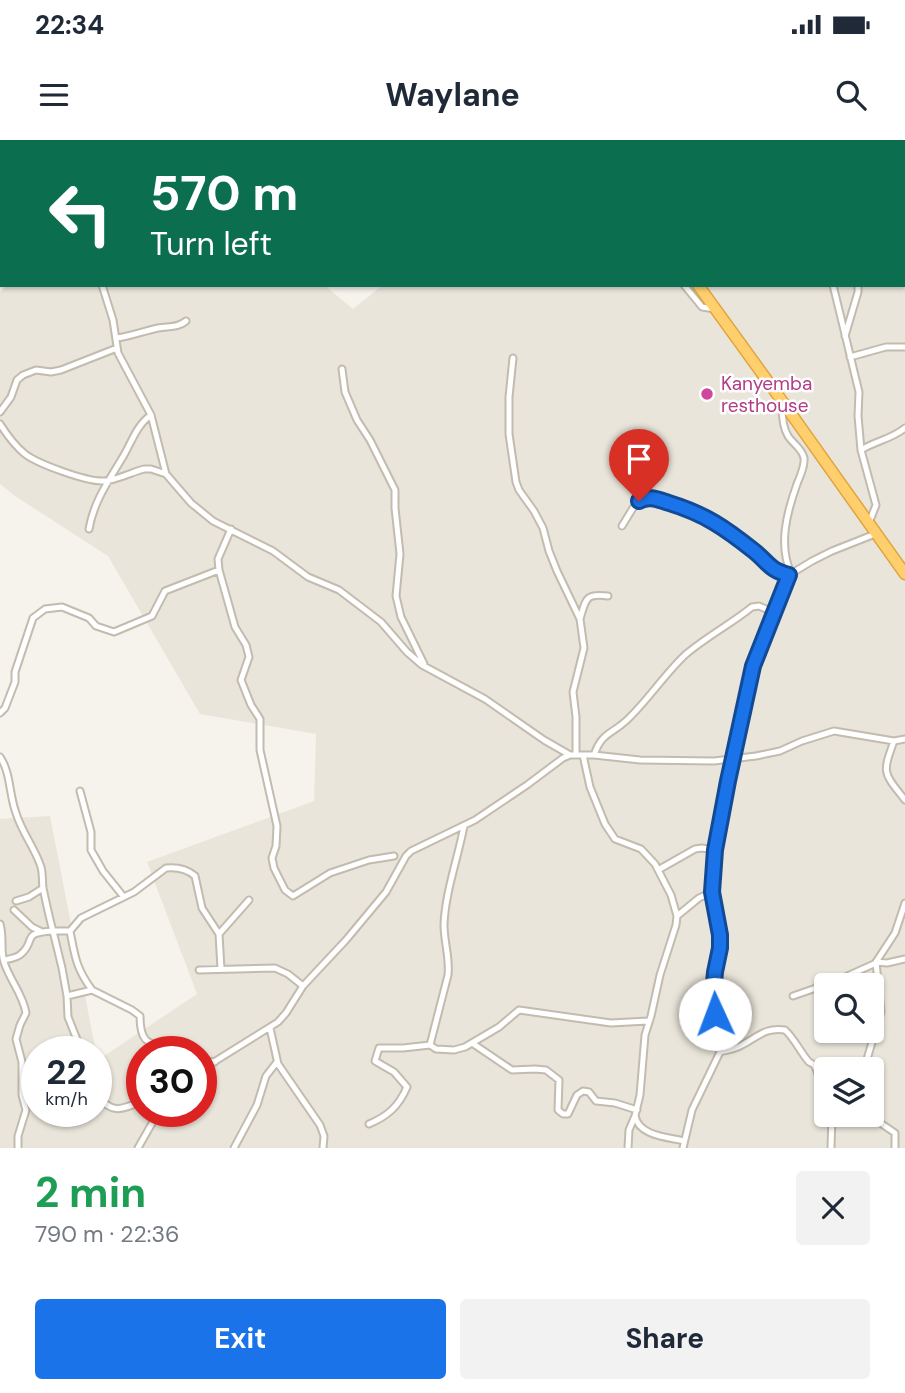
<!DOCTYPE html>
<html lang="en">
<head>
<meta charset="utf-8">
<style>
  :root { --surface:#fff; --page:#f2f2f3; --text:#1f2937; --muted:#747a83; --accent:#1a73e8 }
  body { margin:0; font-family:"DM Sans",sans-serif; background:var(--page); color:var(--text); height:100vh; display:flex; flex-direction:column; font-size:26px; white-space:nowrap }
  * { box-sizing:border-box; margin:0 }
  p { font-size:23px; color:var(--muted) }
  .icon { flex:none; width:38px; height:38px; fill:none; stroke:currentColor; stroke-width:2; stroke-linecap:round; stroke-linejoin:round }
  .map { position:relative; height:1008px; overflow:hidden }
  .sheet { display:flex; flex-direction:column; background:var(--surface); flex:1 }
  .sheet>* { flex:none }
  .top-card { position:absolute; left:0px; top:0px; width:906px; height:147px; box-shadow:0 2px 5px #0004; background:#0b6e4f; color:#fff; overflow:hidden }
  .controls { position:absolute; left:814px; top:833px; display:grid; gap:14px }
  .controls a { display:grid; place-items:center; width:70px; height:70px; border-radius:7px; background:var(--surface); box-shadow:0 2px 5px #0004; font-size:35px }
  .speed { position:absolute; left:21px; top:896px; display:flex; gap:14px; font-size:35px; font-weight:700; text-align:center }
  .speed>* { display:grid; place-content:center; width:91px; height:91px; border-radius:50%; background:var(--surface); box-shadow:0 2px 5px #0004; line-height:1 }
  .speed small { font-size:18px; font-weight:400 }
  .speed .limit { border:10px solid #d22; background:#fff; color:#111 }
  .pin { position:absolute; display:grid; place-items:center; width:60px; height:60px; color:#fff; margin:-72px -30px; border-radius:50% 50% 50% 0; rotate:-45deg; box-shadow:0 0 7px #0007 }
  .pin .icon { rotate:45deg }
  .me { position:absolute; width:77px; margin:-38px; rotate:358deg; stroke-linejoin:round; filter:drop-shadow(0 0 5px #0008) }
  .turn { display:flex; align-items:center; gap:24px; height:147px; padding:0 35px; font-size:32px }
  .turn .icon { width:91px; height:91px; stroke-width:2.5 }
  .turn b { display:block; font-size:49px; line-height:60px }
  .round { display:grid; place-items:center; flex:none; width:74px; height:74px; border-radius:7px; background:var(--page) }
  .headline { display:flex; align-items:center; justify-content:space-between; height:119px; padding:0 35px }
  h1 { font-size:42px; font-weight:700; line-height:52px; color:#1e9e55 }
  .action { display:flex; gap:14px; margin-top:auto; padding:14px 35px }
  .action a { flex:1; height:80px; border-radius:7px; background:var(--accent); color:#fff; font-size:28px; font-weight:700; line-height:80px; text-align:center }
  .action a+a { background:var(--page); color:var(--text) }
  .status { display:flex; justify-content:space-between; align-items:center; height:49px; padding:0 35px; background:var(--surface); direction:ltr }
  .status svg { height:19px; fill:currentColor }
  header { display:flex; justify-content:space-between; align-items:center; height:91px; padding:0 35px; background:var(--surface); font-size:32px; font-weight:700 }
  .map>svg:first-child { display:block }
</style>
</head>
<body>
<div class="status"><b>22:34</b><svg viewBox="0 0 49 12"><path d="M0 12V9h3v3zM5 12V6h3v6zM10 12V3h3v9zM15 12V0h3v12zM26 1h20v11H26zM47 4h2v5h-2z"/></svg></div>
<header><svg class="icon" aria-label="menu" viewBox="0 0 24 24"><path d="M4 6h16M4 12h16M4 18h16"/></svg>Waylane<svg class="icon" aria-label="search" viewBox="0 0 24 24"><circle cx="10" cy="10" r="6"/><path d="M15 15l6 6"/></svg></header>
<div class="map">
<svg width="905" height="1008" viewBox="0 0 905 1008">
  <rect width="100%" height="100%" fill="#f6f3ec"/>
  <path fill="#eae5da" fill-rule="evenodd" d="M0 0H148L150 2H2V92L0 91Z
    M329 0H905V1008H0V679L50 676 96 912H37V971H96V916L98 920 197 854 147 722 314 661 316 594 200 574 108 416 15 356 0 344V152L7 145H324L353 169 383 145H905V2H330ZM826 845H872V891H826ZM142 912H201V971H142ZM826 929H872V975H826Z"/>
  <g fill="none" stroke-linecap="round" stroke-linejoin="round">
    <defs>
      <path id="street" d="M36 0 38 2
        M791 0 792 2
        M876 0 877 2
        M102 145 113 180 118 213 151 275 166 334 191 363 213 381 273 411 308 437 339 450 381 482 407 512 422 525 485 559 544 600 570 615
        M684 145 702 167 715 169
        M833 145 859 252 858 276 861 310 876 365 869 383
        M845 196 858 152V145
        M117 198C131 196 144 191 158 188 168 186 178 188 186 181
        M850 217 886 207H905
        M513 218 509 257V294L516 342 519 350 534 371 543 388 549 411 557 431 580 479 584 508 573 552 576 577V615
        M342 229 345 252 357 280 370 300 395 350V368L400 414 396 456 401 477 424 524
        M782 265C782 274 783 288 788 296 793 304 802 308 804 318 805 327 800 336 797 344 787 372 778 405 791 433
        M0 272 11 257 17 240 23 235 36 230 51 232 61 230 117 208
        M0 284C7 295 15 306 25 314 38 324 85 341 102 341 113 342 132 332 144 329H151L166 334
        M861 310C877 300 890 300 905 288
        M622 386 633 368 641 359 648 357 658 360 686 368 710 378 755 412 774 430 789 435
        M89 389C94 360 110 339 124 315 132 301 137 285 151 275
        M231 389 218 419 219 430 235 487 246 505 249 517 241 540 251 565 260 579V610L277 686 276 706 272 718 274 728 285 750 293 756 330 733 369 720 394 716
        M580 479C586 459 585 453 608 456
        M0 573 5 568 15 542V532L33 478 45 469 62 467 89 478 96 486 114 492 152 476 165 451 219 430
        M894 601C882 634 883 632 905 660
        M583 615 590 647 605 684 615 699 641 709 655 724 671 755 677 776 676 785 660 835 651 876 645 895 640 955 635 976 629 990 628 1008
        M594 615C602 592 611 595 627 580 648 560 664 535 685 515 706 497 731 484 752 467L759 466 775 473
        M0 617C11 633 9 655 16 673 22 693 35 708 41 727 43 734 42 741 43 748 46 762 49 777 53 791H70
        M80 651 91 692V710L103 731 123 756
        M658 730 695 709 702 708 715 710
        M16 761 29 757 43 748
        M14 770 32 787 40 791
        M677 776 699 758 712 752
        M0 784C4 797 0 810 4 822 10 841 23 854 26 873L20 885 16 899 22 922V955L26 970 18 996V1008
        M4 820C9 819 17 818 21 814 37 800 20 793 53 791L62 828 67 856 68 877 82 912
        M876 822 887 823 905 819
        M221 829 219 794 249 760
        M199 830 275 828 288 834 303 846
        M92 850C76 828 75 817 70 791L81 778 134 752 166 728C176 727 187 729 195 736L202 768 219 794
        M67 856 92 850 132 870 140 876C140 911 155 901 178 912
        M793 856 836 841 876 823
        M270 888 278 924 320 985 324 996 323 1008
        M472 903 512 930 535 929 546 930 559 940 558 970 563 974H568L577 955 583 951 589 952 596 961 615 963 637 970
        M430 905 448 835C450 818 444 802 444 785 445 753 458 718 464 686
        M720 912C727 910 736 909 742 905 758 897 765 887 785 890 795 899 800 912 809 922 811 923 813 924 814 925 820 934 820 947 826 956
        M201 920 215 922
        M814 925 829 929
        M862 929 865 926 881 872 876 822 895 793 905 763
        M201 930 278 882 286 873 303 846 346 800 386 752 406 716 411 711 475 680 527 645 563 618 570 615H594L640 620 714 621 756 616 780 611 802 601 834 591 894 601 905 599
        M96 953C111 975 121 970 142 961
        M872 959 874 967 873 978 895 993V1008
        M635 976C639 996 667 997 684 1001
        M369 984C388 976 399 966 407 947L394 932 375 921 379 908H403L430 905 436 909 454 910 465 907 499 887 519 870 611 883 648 881
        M138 1008 159 971
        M234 1008 257 965 266 936 277 922
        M683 1008 692 970 720 912 721 895 715 874 714 855 715 832 721 808 720 795 712 752 713 731 715 710 728 641 753 526 789 435 812 421 832 411 875 394
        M831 1008 832 975"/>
      <path id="highway" d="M593 0 594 2
        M698 145 782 261 905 434"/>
    </defs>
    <use href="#street" stroke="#c2bbae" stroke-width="9"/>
    <use href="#highway" stroke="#e0a43c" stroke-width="13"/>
    <use href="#street" stroke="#fff" stroke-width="5"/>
    <use href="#highway" stroke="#ffcf6e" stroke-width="10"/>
  </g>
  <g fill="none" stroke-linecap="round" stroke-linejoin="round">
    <defs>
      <path id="route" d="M639 361C649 355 659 360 669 363 705 374 725 388 754 411 769 423 769 430 789 435L753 526 728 641 715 710 712 752 720 795V808L715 832 714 843 715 874"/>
    </defs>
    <use href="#route" stroke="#114b97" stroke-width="18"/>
    <use href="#route" stroke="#1a73e8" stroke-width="12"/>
  </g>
  <circle fill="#d1479c" stroke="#fff" stroke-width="2.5" cx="707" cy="254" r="7"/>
  <g text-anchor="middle" stroke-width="5" stroke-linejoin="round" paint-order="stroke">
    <g font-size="19" fill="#b23c85" stroke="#fff" text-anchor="start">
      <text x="721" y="250">Kanyemba<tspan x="721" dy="22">resthouse</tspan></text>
    </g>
  </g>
</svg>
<div class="controls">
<a><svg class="icon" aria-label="search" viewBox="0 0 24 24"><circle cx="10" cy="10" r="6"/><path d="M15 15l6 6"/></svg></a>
<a><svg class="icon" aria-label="layers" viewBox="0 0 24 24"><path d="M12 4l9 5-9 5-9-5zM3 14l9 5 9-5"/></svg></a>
</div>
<div class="speed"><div>22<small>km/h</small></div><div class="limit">30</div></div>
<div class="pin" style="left:639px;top:361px;background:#d93025"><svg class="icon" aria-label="arrive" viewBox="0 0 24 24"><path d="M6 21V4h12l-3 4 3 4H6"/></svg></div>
<svg class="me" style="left:715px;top:874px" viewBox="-20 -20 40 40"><circle r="19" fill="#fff"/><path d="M0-13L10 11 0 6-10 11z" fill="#1a73e8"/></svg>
<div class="top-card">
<div class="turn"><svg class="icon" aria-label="left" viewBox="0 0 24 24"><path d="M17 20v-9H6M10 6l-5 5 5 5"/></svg><div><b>570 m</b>Turn left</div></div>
</div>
</div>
<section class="sheet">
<div class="headline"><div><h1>2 min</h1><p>790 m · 22:36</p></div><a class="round"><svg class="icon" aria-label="close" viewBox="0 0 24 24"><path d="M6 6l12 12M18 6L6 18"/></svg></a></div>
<div class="action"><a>Exit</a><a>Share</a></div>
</section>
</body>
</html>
